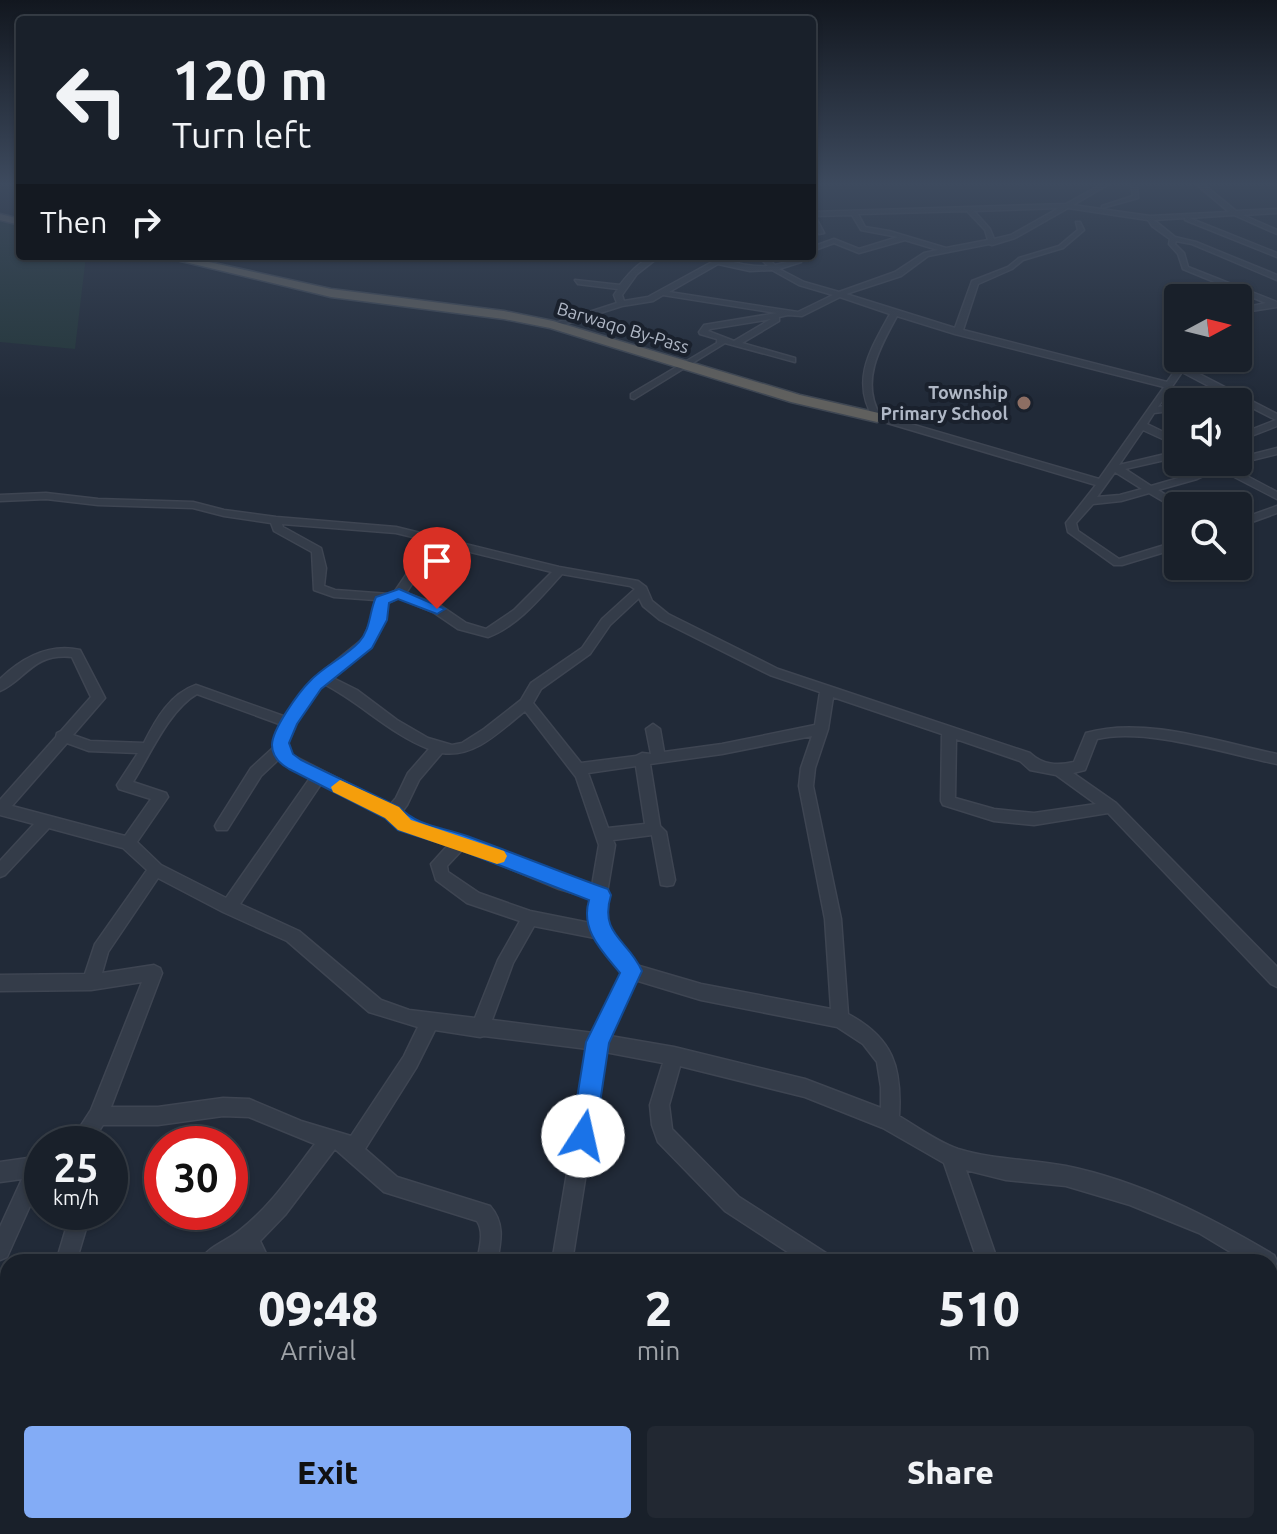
<!DOCTYPE html>
<html lang="en">
<head>
<meta charset="utf-8">
<style>
  :root { --surface:#19202a; --page:#222832; --text:#f1f3f6; --muted:#9fa3a8; --line:#373e47; --accent:#83acf6 }
  body { margin:0; font-family:Ubuntu,sans-serif; background:var(--page); color:var(--text); height:100vh; display:flex; flex-direction:column; font-size:30px; white-space:nowrap }
  * { box-sizing:border-box; margin:0 }
  p { font-size:26px; color:var(--muted) }
  .icon { flex:none; width:44px; height:44px; fill:none; stroke:currentColor; stroke-width:2; stroke-linecap:round; stroke-linejoin:round }
  .map { position:relative; flex:1; overflow:hidden }
  .details { position:absolute; left:0px; top:1254px; width:1278px; height:280px; display:flex; flex-direction:column; background:var(--surface); border-radius:24px 24px 0 0; box-shadow:0 2px 6px #0004,0 0 0 2px var(--line) }
  .details>* { flex:none }
  .hud { position:absolute; left:16px; top:16px; width:800px; height:244px; border-radius:8px; box-shadow:0 2px 6px #0004,0 0 0 2px var(--line); background:#19202a; color:var(--text); overflow:hidden }
  .needle { width:52px; rotate:83deg }
  .tools { position:absolute; left:1164px; top:284px; display:grid; gap:16px }
  .tools a { display:grid; place-items:center; width:88px; height:88px; border-radius:8px; background:var(--surface); box-shadow:0 2px 6px #0004,0 0 0 2px var(--line); font-size:40px }
  .speed { position:absolute; left:24px; top:1126px; display:flex; gap:16px; font-size:40px; font-weight:700; text-align:center }
  .speed>* { display:grid; place-content:center; width:104px; height:104px; border-radius:50%; background:var(--surface); box-shadow:0 2px 6px #0004,0 0 0 2px var(--line); line-height:1 }
  .speed small { font-size:20px; font-weight:400 }
  .speed .limit { border:12px solid #d22; background:#fff; color:#111 }
  .pin { position:absolute; display:grid; place-items:center; width:68px; height:68px; color:#fff; margin:-82px -34px; border-radius:50% 50% 50% 0; rotate:-45deg; box-shadow:0 0 8px #0007 }
  .pin .icon { rotate:45deg }
  .me { position:absolute; width:88px; margin:-44px; rotate:10deg; stroke-linejoin:round; filter:drop-shadow(0 0 6px #0008) }
  .turn { display:flex; align-items:center; gap:28px; height:168px; padding:0 24px; font-size:36px }
  .turn .icon { width:104px; height:104px; stroke-width:2.5 }
  .turn b { display:block; font-size:56px; line-height:68px }
  .then { display:flex; align-items:center; height:76px; padding:0 24px; background:#0003; gap:16px; font-size:30px }
  .eta { display:flex; justify-content:space-evenly; align-items:center; height:136px; text-align:center }
  .eta b { font-size:48px; font-weight:800; line-height:56px }
  .button { display:flex; gap:16px; margin-top:auto; padding:16px 24px }
  .button a { flex:1; height:92px; border-radius:8px; background:var(--accent); color:#111; font-size:32px; font-weight:800; line-height:92px; text-align:center }
  .button a+a { background:var(--page); color:var(--text) }
  .map>svg:first-child { display:block }
</style>
</head>
<body>
<div class="map">
<svg width="1277" height="1534" viewBox="0 0 1277 1534">
  <rect width="100%" height="100%" fill="#212a38"/>
  <path fill="#233639" d="M0 214 20 217V256H86L75 349 0 342Z"/>
  <g fill="none" stroke-linecap="round" stroke-linejoin="round">
    <defs>
      <path id="minor" d="M1102 184H1109L1073 205 1150 216 1229 212 1196 184H1203L1236 211 1277 209V213L1243 215 1277 230V234L1234 215 1189 218 1277 253V257L1185 220V218L1154 220 1175 237 1196 242 1277 275V280L1192 244 1176 241 1175 244 1184 253 1188 267 1277 302V307L1238 313V309L1266 303 1183 269 1178 254 1169 244 1170 239 1152 226 1148 220 1068 208 1015 238 992 245 989 244 928 256 901 276 846 294 955 328 972 281 1008 267 1019 258 1059 246 1078 230 1076 222H1080L1084 230 1063 248 1023 260 1012 269 978 284 963 330 1167 382 1178 366H1184L1277 414V426L1238 441V435L1276 420 1227 395 1203 402H1189L1220 392 1182 372 1158 407 1178 404V410L1154 413 1147 424 1178 439V446L1143 430 1119 465 1178 451V457L1125 469 1151 486 1189 475 1213 465V462H1238V458L1277 448V454L1228 466 1277 492V499L1219 469 1197 479 1158 490 1182 505 1178 506V510L1149 493 1121 501 1093 504 1076 523 1078 531 1119 559 1178 541V548L1122 565H1114L1068 532 1066 523 1096 485 874 419C850 380 871 349 890 314L840 297 802 316 788 315 779 317V321L742 343 795 358V362L725 343 634 399 631 398V394L717 343V339L700 334 699 332 704 325 777 313 663 295 653 301 622 306 556 327 549 325 617 303 614 295 618 289 578 284 575 280 620 285C630 272 644 256 660 256L637 274 622 295 624 301 648 297 712 262 699 256C722 256 741 268 768 266L758 256H765L775 265 796 260 797 256H803L801 262 779 269 804 282 839 292 895 272 924 253 938 250 905 240 859 253 834 243 812 251V247L834 239 859 249 898 237 861 230 852 215 815 216 824 233 819 234 812 222V212L1066 204ZM1059 208 1011 235 994 239 990 229 974 211ZM967 211 985 230 988 240 946 248 889 231 865 227 858 214ZM718 264 750 271 772 270 799 285 833 295 798 312 669 292ZM897 316 955 334 1164 387 1099 479 880 415C860 381 880 347 897 316ZM771 319 734 341 708 331 710 329ZM1115 472 1142 489 1120 495 1097 497Z
        M1131 184H1137L1138 198 1102 208V206L1133 196Z
        M46 493 98 499 193 502 224 510 276 517 396 527 559 567 638 581 646 587 652 601 668 614 778 669 1030 753C1043 765 1057 766 1074 762L1086 733C1144 716 1219 742 1277 754V764C1228 754 1145 727 1097 739L1085 770 1073 773 1116 803 1277 967V987L1271 984 1108 813 1034 825 994 821 943 805 941 801 942 734 833 697 828 729 815 768 813 786 841 919 848 1014C893 1038 902 1067 899 1116 917 1127 938 1142 958 1149 994 1160 1030 1159 1066 1166 1140 1181 1210 1217 1274 1255L1277 1261 1274 1269 1270 1271V1262H1247L1199 1233 1130 1205 1066 1186 1006 1180 966 1170 998 1262H978L944 1163 883 1128 805 1097 680 1066 669 1105 672 1129 739 1197 829 1255 832 1262H803L725 1211 658 1142 652 1125 650 1105 663 1063 605 1052 572 1262H552L588 1049 484 1036 480 1037 435 1030 416 1068 365 1149 397 1177 490 1206C505 1223 501 1241 497 1262H477C479 1249 485 1233 477 1221L384 1192 335 1149 285 1215 260 1241 270 1262H249L244 1253 231 1262H200C205 1248 227 1241 239 1231 270 1207 292 1174 315 1144L249 1117 223 1116 158 1125H103L90 1144H69L91 1110 142 982 91 990 0 991V975L85 974 95 944 147 870 123 848 49 828 5 875 0 877V861L34 824 0 815V800L56 737 57 733 61 731 91 697 72 657C32 653 27 679 0 691V679C22 658 49 643 80 650L105 698 73 735 90 741 144 743C156 719 170 694 196 685L286 717 312 680 363 639 372 619 376 600 334 597 314 590 312 552 274 531 271 523 224 516 193 508 98 505 46 499 0 501V495ZM282 524 396 533 429 541 395 591 389 594 335 590 324 586 326 568 321 548 283 527ZM438 544 552 572 514 610 486 629 466 623 441 606 406 593ZM562 574 630 586 635 589 602 619 582 648 531 683 521 700 484 729 462 743 452 745 428 738 397 720 357 690 331 677C360 654 381 644 386 604L399 598 433 612 458 629 488 637C518 626 541 597 562 574ZM639 598 643 606 660 620 770 675 820 692 815 725 722 744 664 752 660 729 653 724 646 729 651 754 642 753 636 756 581 763 533 703 541 689 590 654 610 625ZM324 684C361 703 390 734 429 749L408 773 396 798 390 805 292 755 288 743C296 721 307 701 324 684ZM197 694 282 725 274 743 275 746 251 768 217 822 215 826 217 830H227L261 776 279 759 310 778 226 898 161 865 137 842 168 797 166 793 133 782C150 755 169 710 197 694ZM525 711 576 777 599 845 592 886 466 838 409 821 401 813 407 805 419 780 442 753C475 758 501 730 525 711ZM812 736 801 768 799 786 825 919 831 1009 701 984 636 965 608 929 604 911 615 845 613 840 652 835 661 885 667 886 673 885 675 880 666 832 660 826 650 764 722 754ZM956 739 1020 761 1030 770 1056 775 1096 804 1034 813 994 809 955 798ZM67 743 89 751 138 753 117 785 119 789 151 799 125 836 12 806ZM636 766 645 824 608 828 588 773ZM321 784 387 817 399 829 449 844 431 864 436 880 467 903 520 921 498 960 475 1018 409 1010 381 1000 299 931 240 904ZM463 849 559 889 590 898 588 911 590 923 530 911 479 893 448 872 447 866ZM158 878 223 912 287 941 369 1012 418 1027 404 1056 351 1136 301 1121 249 1099 223 1098 158 1107H111L162 973 160 968 154 965 102 973 108 952ZM534 926 595 938 622 972 593 1033 492 1020 513 963ZM635 980 701 1000 837 1027 863 1044 877 1062 881 1087V1108L805 1079 674 1047 610 1036Z
        M1277 506V513L1238 527V520Z
        M42 1156V1179L7 1257 0 1260V1227L22 1179 0 1182V1162Z
        M71 1212H91L76 1262H56Z
        M8 1366V1388L0 1390V1368Z
        M1270 1451 1277 1452V1476L1270 1475Z
        M32 1526H58L55 1534H29Z
        M350 1526H374V1534H350Z
        M488 1526H512L509 1534H485Z
        M862 1526H886L885 1534H861Z
        M1078 1526H1102L1104 1534H1080Z"/>
      <path id="trunk" d="M0 214 20 219V225L0 220Z
        M160 256H182L331 289 504 311 553 321 800 395 883 414 885 417 877 422 791 402 550 328 504 319 331 297Z"/>
    </defs>
    <use href="#minor" stroke="#3e4552" stroke-width="3"/>
    <use href="#trunk" stroke="#3f4753" stroke-width="3"/>
    <use href="#minor" fill="#343c49" fill-rule="evenodd"/>
    <use href="#trunk" fill="#60605e" fill-rule="evenodd"/>
  </g>
  <linearGradient id="sky" x2="0" y2="1"><stop stop-color="#12171f"/><stop offset="0.46" stop-color="#3d4a5e"/><stop offset="1" stop-color="#3d4a5e" stop-opacity="0"/></linearGradient>
  <rect width="1277" height="399" fill="url(#sky)"/>
  <path fill="#1a73e8" stroke="#114b97" stroke-width="2" d="M399 589 445 609 437 614 398 599 389 603 387 620 372 648 321 689 297 724 289 743 293 754 301 760 399 807C417 826 442 827 467 836 514 853 560 872 608 889L611 895C599 935 628 939 642 971L609 1043 595 1136 592 1145 583 1149 574 1145 571 1136 586 1042 620 973C602 951 580 930 589 900L455 848 398 830 385 818 289 769C280 764 272 756 272 745 272 729 299 692 310 681 324 666 345 657 359 642 371 629 369 612 376 597Z"/>
  <path fill="#f59e0b" d="M340 780 399 807 411 820 504 851 507 856 504 862 497 864 398 830 385 818 333 792 331 787Z"/>
  <circle fill="#8d6e63" stroke="#1a212d" stroke-width="3" cx="1024" cy="403" r="8"/>
  <g text-anchor="middle" stroke-width="8" stroke-linejoin="round" paint-order="stroke">
    <g font-size="18" fill="#afb7c5" stroke="#1a212d">
      <text transform="translate(623 328) rotate(17)" y="6">Barwaqo By-Pass</text>
    </g>
    <g font-size="18" font-weight="bold" fill="#afb7c5" stroke="#1a212d" text-anchor="end">
      <text x="1008" y="399">Township<tspan x="1008" dy="21">Primary School</tspan></text>
    </g>
  </g>
</svg>
<div class="tools">
<a><svg class="needle" viewBox="-14 -14 28 28"><path d="M0-13l5 13h-10z" fill="#e53935"/><path d="M0 13l5-13h-10z" fill="#9fa3a8"/></svg></a>
<a><svg class="icon" aria-label="sound" viewBox="0 0 24 24"><path d="M4 9h4l5-4v14l-5-4H4zM17 9q2 3 0 6"/></svg></a>
<a><svg class="icon" aria-label="search" viewBox="0 0 24 24"><circle cx="10" cy="10" r="6"/><path d="M15 15l6 6"/></svg></a>
</div>
<div class="speed"><div>25<small>km/h</small></div><div class="limit">30</div></div>
<div class="pin" style="left:437px;top:609px;background:#d93025"><svg class="icon" aria-label="arrive" viewBox="0 0 24 24"><path d="M6 21V4h12l-3 4 3 4H6"/></svg></div>
<svg class="me" style="left:583px;top:1136px" viewBox="-20 -20 40 40"><circle r="19" fill="#fff"/><path d="M0-13L10 11 0 6-10 11z" fill="#1a73e8"/></svg>
<div class="hud">
<div class="turn"><svg class="icon" aria-label="left" viewBox="0 0 24 24"><path d="M17 20v-9H6M10 6l-5 5 5 5"/></svg><div><b>120 m</b>Turn left</div></div>
<div class="then">Then<svg class="icon" aria-label="right" viewBox="0 0 24 24"><path d="M7 20v-9h11M14 6l5 5-5 5"/></svg></div>
</div>
<section class="details">
<div class="eta">
<div><b>09:48</b><p>Arrival</p></div>
<div><b>2</b><p>min</p></div>
<div><b>510</b><p>m</p></div>
</div>
<div class="button"><a>Exit</a><a>Share</a></div>
</section>
</div>
</body>
</html>
